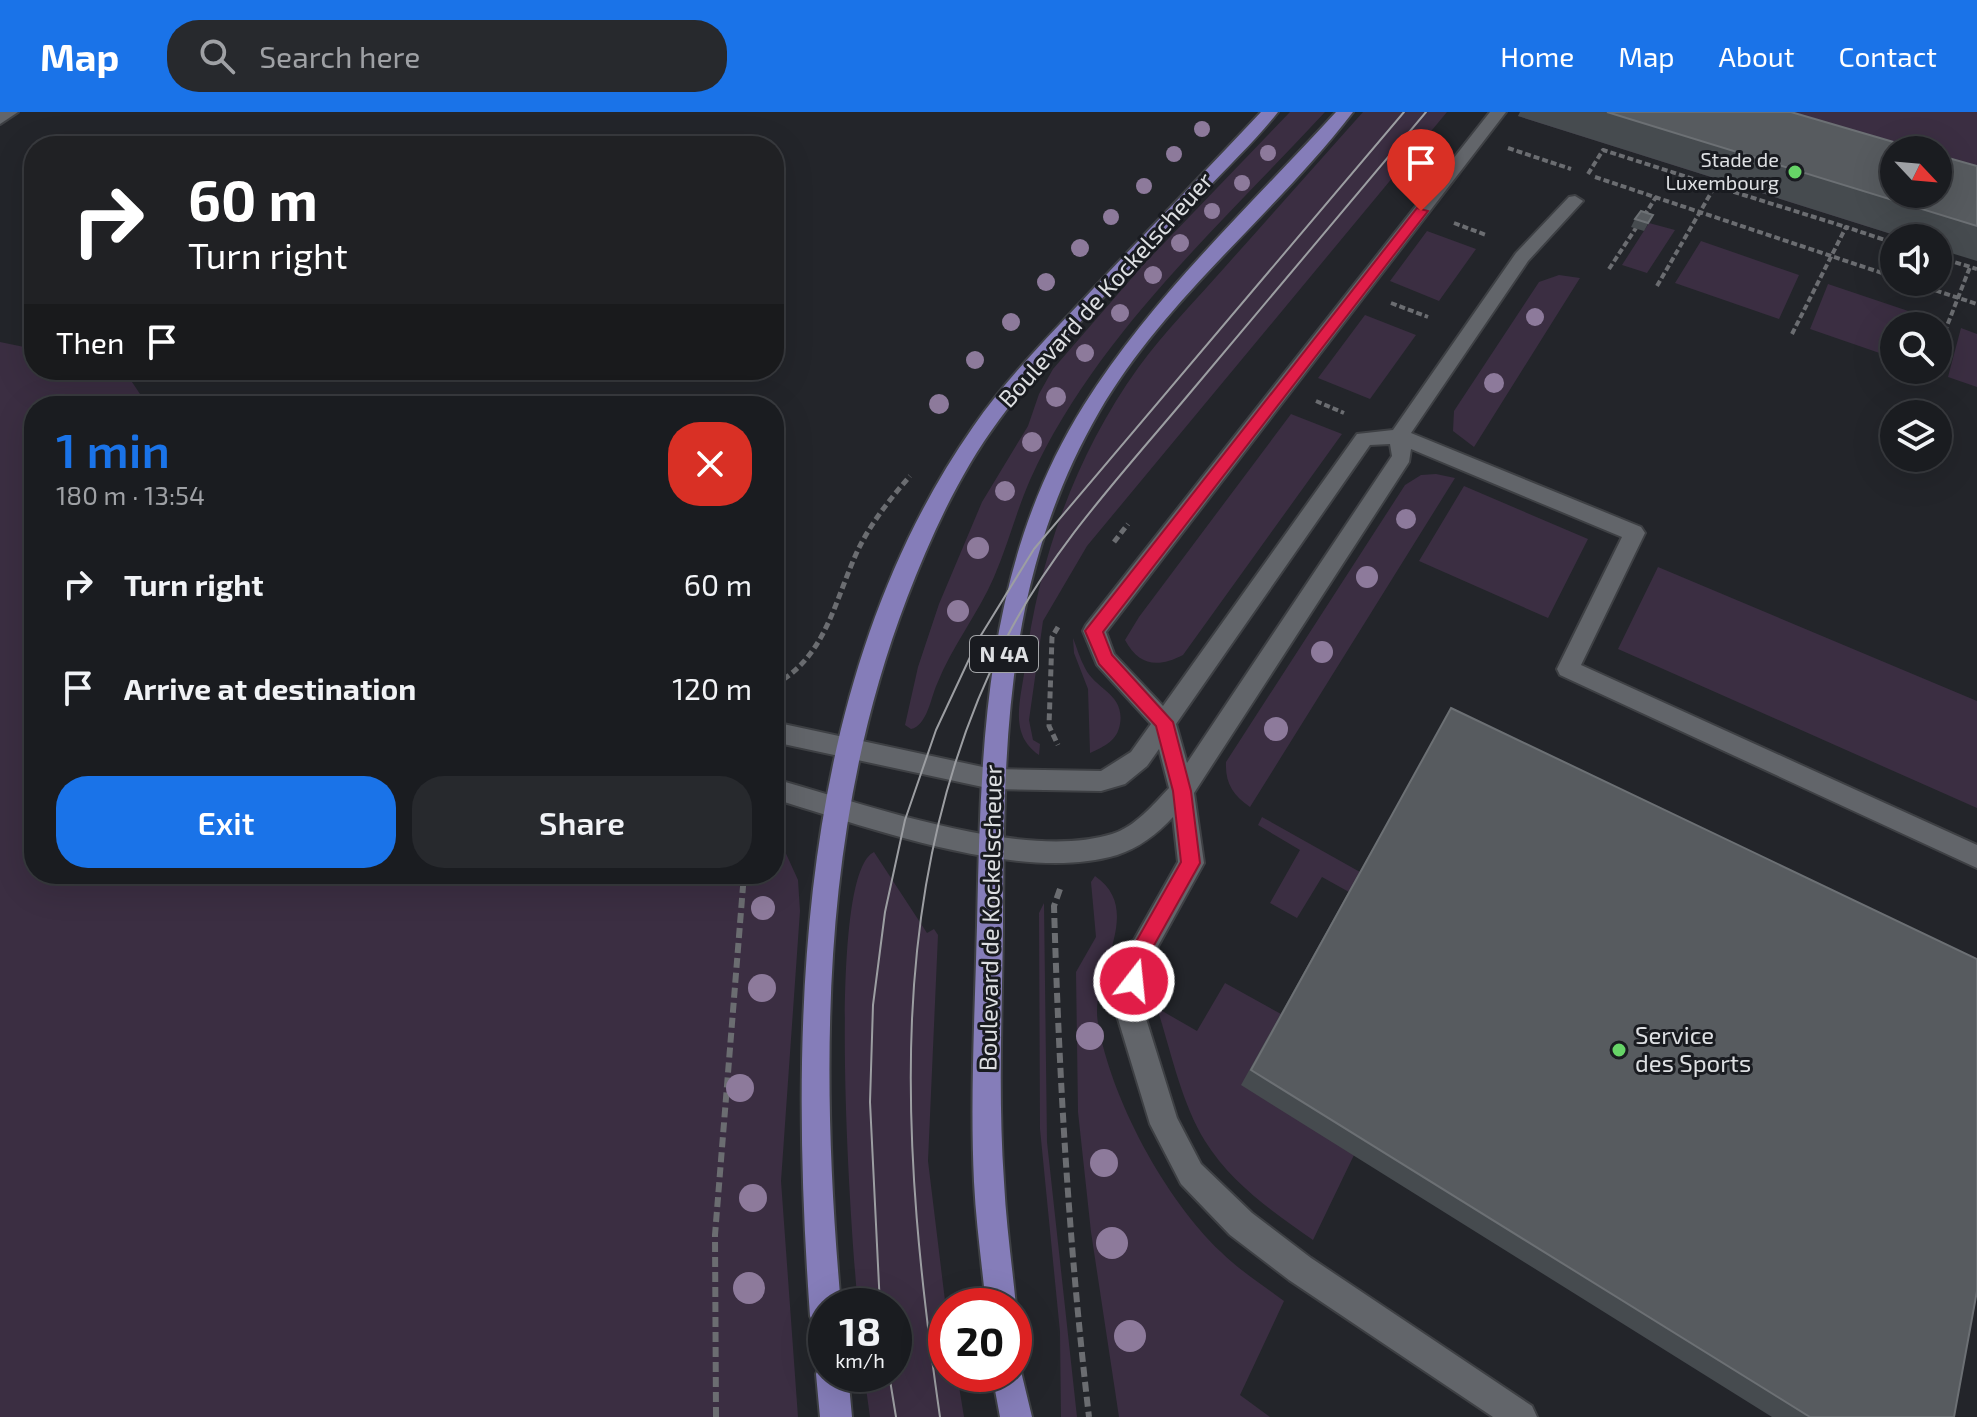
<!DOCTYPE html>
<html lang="en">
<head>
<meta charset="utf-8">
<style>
  :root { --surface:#1a1c20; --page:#27292d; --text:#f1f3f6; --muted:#9fa1a5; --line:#383a3e; --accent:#1a73e8 }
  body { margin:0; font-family:"Exo 2",sans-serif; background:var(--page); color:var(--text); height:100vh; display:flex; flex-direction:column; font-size:30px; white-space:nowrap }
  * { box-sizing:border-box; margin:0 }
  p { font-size:26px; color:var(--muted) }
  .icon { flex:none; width:44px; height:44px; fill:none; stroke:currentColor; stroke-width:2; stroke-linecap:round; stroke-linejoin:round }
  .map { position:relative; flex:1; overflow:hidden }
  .drawer { position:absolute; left:24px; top:284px; width:760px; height:488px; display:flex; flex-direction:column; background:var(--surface); border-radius:32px; box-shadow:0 8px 32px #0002,0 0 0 2px var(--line) }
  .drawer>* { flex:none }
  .guide { position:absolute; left:24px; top:24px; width:760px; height:244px; border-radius:32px; box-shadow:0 8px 32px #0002,0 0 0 2px var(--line); background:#202124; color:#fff; overflow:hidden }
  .needle { width:52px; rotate:116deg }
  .buttons { position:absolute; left:1880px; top:24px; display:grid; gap:16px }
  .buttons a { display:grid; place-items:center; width:72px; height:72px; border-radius:50%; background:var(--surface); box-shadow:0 8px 32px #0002,0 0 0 2px var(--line); font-size:40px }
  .speed { position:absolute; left:808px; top:1176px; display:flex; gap:16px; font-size:40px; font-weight:700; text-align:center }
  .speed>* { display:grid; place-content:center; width:104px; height:104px; border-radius:50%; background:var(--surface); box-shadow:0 8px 32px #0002,0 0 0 2px var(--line); line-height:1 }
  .speed small { font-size:20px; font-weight:400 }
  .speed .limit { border:12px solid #d22; background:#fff; color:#111 }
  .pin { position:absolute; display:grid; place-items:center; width:68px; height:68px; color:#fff; margin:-82px -34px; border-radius:50% 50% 50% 0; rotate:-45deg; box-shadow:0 0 8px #0007 }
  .pin .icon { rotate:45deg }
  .me { position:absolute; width:88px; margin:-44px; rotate:16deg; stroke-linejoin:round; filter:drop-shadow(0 0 6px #0008) }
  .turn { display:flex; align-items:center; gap:28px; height:168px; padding:0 32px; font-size:36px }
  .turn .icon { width:104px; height:104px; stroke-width:2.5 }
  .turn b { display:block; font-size:56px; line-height:68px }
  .then { display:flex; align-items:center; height:76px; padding:0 32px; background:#0003; gap:16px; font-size:30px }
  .round { display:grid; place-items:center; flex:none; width:84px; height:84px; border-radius:32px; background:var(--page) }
  .summary { display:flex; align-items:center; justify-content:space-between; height:136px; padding:0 32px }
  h1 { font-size:48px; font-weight:600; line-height:60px; color:var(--accent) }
  .action { display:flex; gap:16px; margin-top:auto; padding:16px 32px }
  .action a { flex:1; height:92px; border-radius:32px; background:var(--accent); color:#fff; font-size:32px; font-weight:600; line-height:92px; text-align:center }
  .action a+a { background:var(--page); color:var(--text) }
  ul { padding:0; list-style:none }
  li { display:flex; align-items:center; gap:24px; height:104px; padding:0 32px }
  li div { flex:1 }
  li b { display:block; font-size:30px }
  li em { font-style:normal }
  header { display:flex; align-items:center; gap:48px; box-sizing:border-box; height:112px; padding:0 40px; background:var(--accent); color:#fff }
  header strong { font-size:38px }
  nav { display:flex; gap:44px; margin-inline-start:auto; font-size:28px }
  .search { width:560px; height:72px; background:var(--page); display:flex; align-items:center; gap:20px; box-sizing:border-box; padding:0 28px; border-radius:32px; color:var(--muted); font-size:30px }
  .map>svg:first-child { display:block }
</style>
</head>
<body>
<header>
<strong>Map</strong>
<div class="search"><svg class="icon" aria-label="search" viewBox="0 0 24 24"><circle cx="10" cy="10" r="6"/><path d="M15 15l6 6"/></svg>Search here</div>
<nav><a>Home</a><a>Map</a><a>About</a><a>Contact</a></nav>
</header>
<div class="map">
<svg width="1977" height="1305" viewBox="0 0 1977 1305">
  <rect width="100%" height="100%" fill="#23252a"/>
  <path fill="#3b2e42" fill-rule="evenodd" d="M1290 0H1325C1219 115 1095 224 1030 368 1016 400 1008 433 994 465 978 502 952 534 937 572 931 585 927 614 911 617L905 613 918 555 939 492 982 390 1028 314 1039 282 1053 257 1143 153Z
    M1363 0H1447L1087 434 1043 509 1029 608 1033 628 1040 632 1039 643C1008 622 1021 588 1025 555 1038 449 1075 344 1138 256 1164 220 1196 188 1225 155 1271 103 1317 52 1363 0Z
    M1521 0H1977V149L1938 126H1904L1518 4ZM1894 38H1938V82H1894Z
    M1649 111 1675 118 1647 161 1622 153Z
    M1427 119 1476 137 1439 189 1390 169Z
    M1701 129 1799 163 1779 207 1675 171Z
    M1559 163 1580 166 1474 335 1453 319 1454 299 1539 170Z
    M1828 172 1932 207 1929 214H1894V246L1810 217Z
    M1365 203 1416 223 1370 287 1318 266Z
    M1961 216 1977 222V275L1948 265Z
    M0 230 34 237V258H124L148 294H34V762H774V722L778 724 798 768 800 799 781 1069 798 1305H0Z
    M1291 302 1342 322 1183 543C1158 556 1139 554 1125 528L1139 505Z
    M1436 362 1455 366 1250 695C1233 683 1225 671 1226 650L1405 373 1421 363Z
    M1464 374 1588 427 1548 506 1419 449Z
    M1658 455 1977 589V696L1618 537Z
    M1073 526C1077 536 1080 547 1085 556 1096 578 1125 582 1120 612 1117 629 1105 634 1090 641L1088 577 1074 541Z
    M1262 705 1360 760 1349 780 1322 765 1297 806 1270 791 1300 738 1258 713Z
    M874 740 927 821 934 817 938 823 928 1049 946 1197V1262H957L964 1305H870L864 1262H894V1194H858C852 1133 824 764 874 740Z
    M1095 764C1147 800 1089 861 1098 911 1111 987 1165 1087 1221 1140 1239 1158 1263 1173 1284 1189L1240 1283 1270 1305H1119L1091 1120 1078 1000 1076 860 1096 825 1091 770Z
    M1044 791 1047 1030 1077 1305H1061L1060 1220 1040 1017 1039 801Z
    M1225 871 1281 902 1354 1043 1313 1128C1273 1100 1231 1071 1205 1029 1181 990 1171 939 1157 896L1197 919Z"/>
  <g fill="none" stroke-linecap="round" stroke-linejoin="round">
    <defs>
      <path id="lane" d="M1490 0H1506L1106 520 1114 542 1163 594 1357 322 1393 318 1516 141 1569 85 1575 84 1583 89 1528 149 1411 321 1641 415 1645 421 1581 553 1977 733V756L1560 563 1557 557 1622 425 1411 337 1409 350 1194 681 1204 751 1152 845 1143 897 1177 1006 1201 1052 1252 1101 1311 1146 1532 1294 1537 1305H1493L1289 1168 1230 1123 1181 1072 1150 1012 1115 897 1126 842 1178 750 1173 705C1157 722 1139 736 1117 743 1021 772 869 715 774 687V667C863 691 1023 750 1112 722 1135 715 1153 693 1169 676L1159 637 1147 654 1125 672 1101 679 992 677 774 630V610L992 657 1101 659 1131 640 1151 612 1097 553 1083 519 1086 513ZM1390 332 1392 344 1187 651 1176 612 1370 333Z"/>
      <path id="street" d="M0 0H18L0 12Z"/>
      <path id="primary" d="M1261 0H1278C1256 28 1229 53 1205 79 1135 153 1059 226 999 308 959 362 931 424 907 486 820 713 820 956 841 1194H826V1220L815 1215 810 1204C789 907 796 569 973 315 1004 270 1042 231 1079 192 1139 127 1201 64 1261 0Z
        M1336 0H1353C1274 103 1165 186 1099 300 1004 464 1004 632 1003 815 1002 900 998 985 1004 1070 1006 1111 1012 1153 1016 1194L1014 1200V1194H986C982 1153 976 1111 974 1070 970 985 975 899 977 813 981 633 984 452 1084 293 1151 186 1251 93 1336 0Z
        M826 1249V1262H848L852 1305H820L816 1262 821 1251Z
        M1014 1249 1019 1251 1032 1305H1000L992 1262H1014Z"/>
    </defs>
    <use href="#lane" stroke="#3e4044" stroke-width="4"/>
    <use href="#street" stroke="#3e4044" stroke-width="4"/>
    <use href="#primary" stroke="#3e4044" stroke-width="4"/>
    <path stroke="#6b6d71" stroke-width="4" stroke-dasharray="6 3" stroke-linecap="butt" d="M1508 36 1571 57
      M1588 62 1603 38 1715 74
      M1595 65 1894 165
      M1644 104 1656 85
      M1454 111 1486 123
      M1938 145 1977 157
      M1609 157 1636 116
      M1910 170 1977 192
      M1657 174 1715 74 1846 115
      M1391 191 1428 205
      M1792 222 1846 115 1894 131
      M1938 237 1970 155
      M1928 269 1930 258
      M1316 289 1344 301"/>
    <path stroke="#6b6d71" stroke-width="5" stroke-dasharray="7 4" stroke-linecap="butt" d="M1114 430 1128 412
      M1058 515 1052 525 1049 614 1058 633
      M774 573C826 545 834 490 857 440 870 412 890 387 910 364"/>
    <path stroke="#6b6d71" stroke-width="6" stroke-dasharray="10 5" stroke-linecap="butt" d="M1060 777 1054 794C1059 965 1069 1135 1089 1305
      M716 1305 715 1123 744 762"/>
    <use href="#lane" fill="#62656a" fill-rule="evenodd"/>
    <use href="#street" fill="#62656a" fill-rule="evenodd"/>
    <use href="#primary" fill="#857db9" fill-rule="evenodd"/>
    <path stroke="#9c9ea2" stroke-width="2" d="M880 1194 870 990 873 893 885 800 905 708 936 618 978 528 1034 437 1404 0
      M889 1262 896 1305
      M940 1305C902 1041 881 769 1007 525 1052 437 1121 363 1184 288 1264 192 1345 96 1426 0"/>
  </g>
  <g fill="#8d7a9b">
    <circle cx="1202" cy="17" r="8"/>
    <circle cx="1268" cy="41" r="8"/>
    <circle cx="1174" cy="42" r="8"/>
    <circle cx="1242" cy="71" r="8"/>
    <circle cx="1144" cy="74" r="8"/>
    <circle cx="1212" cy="99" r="8"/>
    <circle cx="1111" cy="105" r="8"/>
    <circle cx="1180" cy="131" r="9"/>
    <circle cx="1080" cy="136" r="9"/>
    <circle cx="1153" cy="163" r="9"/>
    <circle cx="1046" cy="170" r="9"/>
    <circle cx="1120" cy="201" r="9"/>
    <circle cx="1535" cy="205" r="9"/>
    <circle cx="1011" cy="210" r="9"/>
    <circle cx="1085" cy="241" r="9"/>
    <circle cx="975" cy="248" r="9"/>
    <circle cx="1494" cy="271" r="10"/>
    <circle cx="1056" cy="285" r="10"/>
    <circle cx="939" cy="292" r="10"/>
    <circle cx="1032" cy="330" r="10"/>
    <circle cx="1005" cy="379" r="10"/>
    <circle cx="1406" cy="407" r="10"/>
    <circle cx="978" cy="436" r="11"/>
    <circle cx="1367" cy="465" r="11"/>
    <circle cx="958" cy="499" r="11"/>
    <circle cx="1322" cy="540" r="11"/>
    <circle cx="1276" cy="617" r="12"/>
    <circle cx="763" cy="796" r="12"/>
    <circle cx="762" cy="876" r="14"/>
    <circle cx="1090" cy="924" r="14"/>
    <circle cx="740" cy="976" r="14"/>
    <circle cx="1104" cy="1051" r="14"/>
    <circle cx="753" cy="1086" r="14"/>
    <circle cx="1112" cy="1131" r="16"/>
    <circle cx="749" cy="1176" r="16"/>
    <circle cx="1130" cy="1224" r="16"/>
  </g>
  <path fill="#464b4f" d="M1520 0H1791L1977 54V149L1938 137V126H1904L1518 4Z
    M1653 103 1644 119 1631 115 1635 107Z
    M1451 596 1954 1305H1772L1241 973Z"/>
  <path fill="#575b5f" stroke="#6c7074" stroke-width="2" d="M1607 0H1791L1921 38H1894V82H1938V43L1977 54V114Z
    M1641 99 1653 103 1648 111 1635 107Z
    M1451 596 1977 847V1179L1954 1305H1810L1251 958Z"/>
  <path fill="#e11d48" stroke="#92132f" stroke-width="2" d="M1417 96 1428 99 1103 520 1112 543 1173 610 1191 679 1200 751 1148 844 1141 876 1134 879 1127 876 1124 869 1129 842 1181 750 1173 679 1156 614 1099 552 1085 519Z"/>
  <g fill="#66d467" stroke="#191b20" stroke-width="3">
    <circle cx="1795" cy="60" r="8"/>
    <circle cx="1619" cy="938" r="8"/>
  </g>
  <g text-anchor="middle" stroke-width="6" stroke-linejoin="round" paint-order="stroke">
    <g font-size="20" fill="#dee0e3" stroke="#191b20" text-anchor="end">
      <text x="1779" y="55">Stade de<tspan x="1779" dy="23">Luxembourg</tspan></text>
    </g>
    <rect fill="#191b20" stroke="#a3a5a8" stroke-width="2" x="970" y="524" width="68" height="36" rx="6"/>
    <g font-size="22" font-weight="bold" fill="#dee0e3">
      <text x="1004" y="550">N 4A</text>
    </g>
    <g font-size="24" fill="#dee0e3" stroke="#191b20">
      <text transform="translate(1106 178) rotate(-48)" y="8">Boulevard de Kockelscheuer</text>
      <text transform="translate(991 806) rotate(-89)" y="8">Boulevard de Kockelscheuer</text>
    </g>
    <g font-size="24" fill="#dee0e3" stroke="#191b20" text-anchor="start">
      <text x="1635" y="932">Service<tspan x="1635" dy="28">des Sports</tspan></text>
    </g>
  </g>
</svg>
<div class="buttons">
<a><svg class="needle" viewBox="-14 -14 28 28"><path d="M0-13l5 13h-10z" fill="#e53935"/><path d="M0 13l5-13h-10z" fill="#9fa1a5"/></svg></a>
<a><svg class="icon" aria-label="sound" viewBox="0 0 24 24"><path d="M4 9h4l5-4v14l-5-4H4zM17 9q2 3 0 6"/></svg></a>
<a><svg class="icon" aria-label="search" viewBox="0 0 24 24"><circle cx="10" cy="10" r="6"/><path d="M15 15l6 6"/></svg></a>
<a><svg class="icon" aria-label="layers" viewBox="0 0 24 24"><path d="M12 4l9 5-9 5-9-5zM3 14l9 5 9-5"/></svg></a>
</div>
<div class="speed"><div>18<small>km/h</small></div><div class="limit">20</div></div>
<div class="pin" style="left:1421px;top:99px;background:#d93025"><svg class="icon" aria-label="arrive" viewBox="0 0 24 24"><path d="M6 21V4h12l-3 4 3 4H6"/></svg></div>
<svg class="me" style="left:1134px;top:869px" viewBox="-20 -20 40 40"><circle r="17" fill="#e11d48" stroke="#fff" stroke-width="3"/><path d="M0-11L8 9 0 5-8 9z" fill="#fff"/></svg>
<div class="guide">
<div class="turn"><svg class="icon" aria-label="right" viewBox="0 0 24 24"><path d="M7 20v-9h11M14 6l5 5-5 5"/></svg><div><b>60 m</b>Turn right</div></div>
<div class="then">Then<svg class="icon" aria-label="arrive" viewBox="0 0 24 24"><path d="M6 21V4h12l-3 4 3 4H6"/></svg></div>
</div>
<section class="drawer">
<div class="summary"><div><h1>1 min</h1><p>180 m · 13:54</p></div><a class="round" style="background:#d93025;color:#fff"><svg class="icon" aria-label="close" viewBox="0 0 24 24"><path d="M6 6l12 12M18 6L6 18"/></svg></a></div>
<ul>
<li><svg class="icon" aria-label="right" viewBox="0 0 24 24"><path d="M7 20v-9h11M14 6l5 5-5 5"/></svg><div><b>Turn right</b></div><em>60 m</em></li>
<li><svg class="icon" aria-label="arrive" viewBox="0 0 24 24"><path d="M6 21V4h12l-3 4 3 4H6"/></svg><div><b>Arrive at destination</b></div><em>120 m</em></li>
</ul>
<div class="action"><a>Exit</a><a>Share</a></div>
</section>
</div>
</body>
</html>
